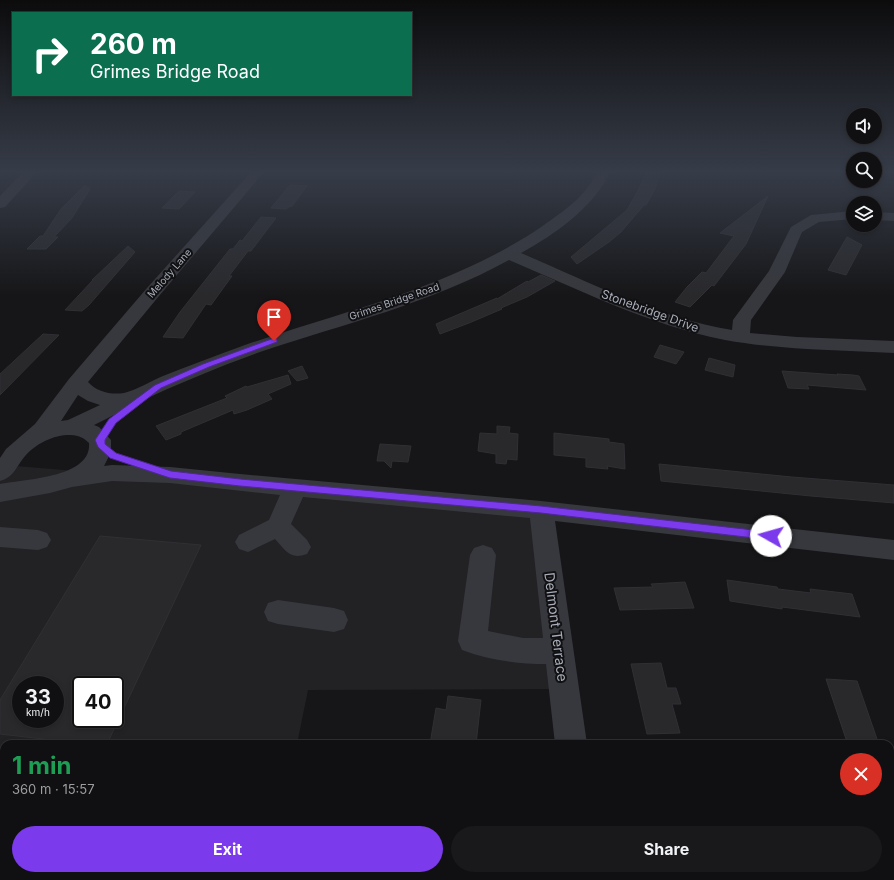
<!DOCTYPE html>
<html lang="en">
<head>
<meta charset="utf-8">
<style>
  :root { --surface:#101012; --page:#19191b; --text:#f1f3f6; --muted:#9c9d9f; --line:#303032; --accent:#7c3aed }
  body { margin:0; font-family:Inter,sans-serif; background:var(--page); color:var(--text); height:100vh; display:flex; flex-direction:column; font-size:15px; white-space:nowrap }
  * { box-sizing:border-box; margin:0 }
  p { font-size:13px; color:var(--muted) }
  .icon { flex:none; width:22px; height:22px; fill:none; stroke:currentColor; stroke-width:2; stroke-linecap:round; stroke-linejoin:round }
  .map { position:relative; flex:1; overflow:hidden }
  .side { position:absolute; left:0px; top:740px; width:894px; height:140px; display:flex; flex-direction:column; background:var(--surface); border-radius:12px 12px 0 0; box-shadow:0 2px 6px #0003,0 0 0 1px var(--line) }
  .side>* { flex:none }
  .guide { position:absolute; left:12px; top:12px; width:400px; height:84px; border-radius:0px; box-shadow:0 2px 6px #0003,0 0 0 1px var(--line); background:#0b6e4f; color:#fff; overflow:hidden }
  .controls { position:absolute; left:846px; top:108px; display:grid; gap:8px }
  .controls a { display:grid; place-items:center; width:36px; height:36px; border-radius:50%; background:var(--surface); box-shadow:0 2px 6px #0003,0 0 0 1px var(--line); font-size:20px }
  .speed { position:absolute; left:12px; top:676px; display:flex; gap:8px; font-size:20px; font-weight:700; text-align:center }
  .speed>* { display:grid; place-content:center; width:52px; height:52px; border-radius:50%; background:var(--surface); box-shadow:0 2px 6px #0003,0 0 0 1px var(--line); line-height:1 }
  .speed small { font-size:10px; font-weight:400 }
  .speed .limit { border:2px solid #111; border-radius:6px; background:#fff; color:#111 }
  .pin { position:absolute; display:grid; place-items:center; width:34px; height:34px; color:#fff; margin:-41px -17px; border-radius:50% 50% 50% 0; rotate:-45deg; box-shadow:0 0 4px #0007 }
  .pin .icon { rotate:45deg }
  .me { position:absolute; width:44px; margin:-22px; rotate:277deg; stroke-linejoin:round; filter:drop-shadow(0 0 3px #0008) }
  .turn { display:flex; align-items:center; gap:14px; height:84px; padding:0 12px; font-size:18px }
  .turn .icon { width:52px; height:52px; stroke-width:2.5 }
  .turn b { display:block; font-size:28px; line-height:34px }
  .round { display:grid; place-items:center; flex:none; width:42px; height:42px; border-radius:21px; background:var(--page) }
  .head { display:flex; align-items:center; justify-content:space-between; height:68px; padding:0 12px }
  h1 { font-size:24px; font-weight:700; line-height:30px; color:#1e9e55 }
  .cta { display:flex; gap:8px; margin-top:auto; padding:8px 12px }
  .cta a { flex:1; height:46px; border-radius:24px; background:var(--accent); color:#fff; font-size:16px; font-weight:700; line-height:46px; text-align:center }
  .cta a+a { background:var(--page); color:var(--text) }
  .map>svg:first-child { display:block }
</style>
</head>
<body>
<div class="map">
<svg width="894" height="880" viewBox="0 0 894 880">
  <rect width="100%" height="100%" fill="#161618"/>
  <path fill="#222225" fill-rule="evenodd" d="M4 465 542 510 555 689 308 690 297 744H4V839L0 838V468ZM21 685H55V719H21ZM81 685H115V719H81Z
    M181 876H271L270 880H200Z"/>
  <path fill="#29292c" stroke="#303034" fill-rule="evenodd" d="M646 172H660L655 189 646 205H644L621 232 609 242 577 264 571 257 627 210 639 189Z
    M85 185 90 189 72 218 54 237H58L46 249H27L40 236H43L61 209Z
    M290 185 307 186 292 206 289 207 286 209 271 208Z
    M179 191 195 192 179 209 162 208Z
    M768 196 746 244 714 286 712 285 690 307 675 302 687 287 702 272 706 273 734 236 720 233Z
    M261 217 276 218 251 251H248L229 276H232L211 305 206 304 183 338 163 337 180 312 230 249H233L240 240 242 241Z
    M847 237 862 245 846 275 828 270Z
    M128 246 135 252 89 305 82 311 65 310 93 280H92Z
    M541 275 555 281 527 297 501 308 502 309 469 323 440 334 436 324 497 298V299L527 281 528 282Z
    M43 334 59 335 0 395V374Z
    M660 345 684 352 676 364 654 357Z
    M709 358 735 365 733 377 705 370Z
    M302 366 308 378 297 381 288 371Z
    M782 371 838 375 837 374 853 375 859 376 866 390 807 385 809 389 788 388Z
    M288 375 291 384 268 394 272 399 247 410 234 414 233 410 181 432V434L166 440 156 426 227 398 225 396 246 386 247 387Z
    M497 426 510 427 509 433 518 434 517 460 507 459 506 464 496 463V454L478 451 480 433 497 434Z
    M554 433 609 439V442L624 444 625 469 607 466 608 469 586 467V458L554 455Z
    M380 444 411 446 408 462 392 461 391 468 384 461H377Z
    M659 464 792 477 894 485V503L811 496 661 481Z
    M100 536 201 545 107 744H86L0 734V700ZM21 685H55V719H21ZM81 685H115V719H81Z
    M727 580 777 587 778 589 811 593 810 589 852 594 860 617 782 607V609L730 601Z
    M685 582 694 608 620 610 614 588 653 587 651 584Z
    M661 663 667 688H676L681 704H672L680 733 647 734 631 664Z
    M826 679 857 681 878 742 846 739Z
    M448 696 481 700 476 744H430L436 708 446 710Z"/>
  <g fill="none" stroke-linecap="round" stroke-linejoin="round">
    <path fill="#37383d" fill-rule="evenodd" d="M23 172H37L5 207 0 208V196Z
      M251 172H264L159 296 88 382C97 392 111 395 124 393 137 390 151 381 163 376 190 365 218 355 245 345 347 310 454 287 544 225 565 210 586 196 597 172H610C594 207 554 235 521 253 589 282 658 318 732 330L733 320 769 271 791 227 811 215 853 211V219L819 222 802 232 785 272 751 320 750 333 797 337 894 341V353C838 350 780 350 725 340 649 325 580 290 509 260 431 303 344 324 260 352 218 367 177 384 137 403 123 410 109 418 94 425L99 427 111 440V452L104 466 112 465 170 467 240 474 541 501 894 540V560L555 521 587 744H555L546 664C518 664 488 660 462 650L458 641 470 555 474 548 483 545 492 548 496 555 488 631 523 638H543L530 518 303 497 291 524 307 540 311 547 307 554C290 560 286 551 275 539L248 552 239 549 235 542 239 535 269 520 280 495 170 483 112 481 72 487 50 493 0 502V484C24 479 92 478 89 443 82 436 77 435 67 435 50 436 32 446 22 460 14 471 13 477 0 481V458L6 449 35 424 69 379 147 288ZM78 395 88 401 100 405 68 420 61 421Z
      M875 212 894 213V221L875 220Z
      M0 527 38 530 47 533 51 540 47 547 38 550 0 547Z
      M278 600 334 608 344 611 348 620 344 629 334 632 278 624 268 621 264 612 268 603Z
      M0 774 4 775V809L0 808Z
      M571 876H607L608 880H570Z"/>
  </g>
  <linearGradient id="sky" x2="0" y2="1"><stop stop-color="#0c0c0d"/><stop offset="0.58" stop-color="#363c48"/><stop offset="1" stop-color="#363c48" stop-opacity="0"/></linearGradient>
  <rect width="894" height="296" fill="url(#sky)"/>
  <path fill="#7c3aed" stroke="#51269a" d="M274 338 277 339V342L209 367 161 388 116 423 105 440V444L116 453 171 471 240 479 541 506 771 532 775 533 777 536 775 539 771 540 541 513 240 486 170 478 110 458 98 447 95 440 109 419 155 385 203 364Z"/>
  <g text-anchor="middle" stroke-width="4" stroke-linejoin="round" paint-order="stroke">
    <g font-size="10" fill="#a8adb8" stroke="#111113">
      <text transform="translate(169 273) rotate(-49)" y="4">Melody Lane</text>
      <text transform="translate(394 301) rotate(-19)" y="4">Grimes Bridge Road</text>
    </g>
    <g font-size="12" fill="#a8adb8" stroke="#111113">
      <text transform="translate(650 311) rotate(20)" y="4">Stonebridge Drive</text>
    </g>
    <g font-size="14" fill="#a8adb8" stroke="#111113">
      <text transform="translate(556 627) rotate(83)" y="5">Delmont Terrace</text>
    </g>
  </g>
</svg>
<div class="controls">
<a><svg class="icon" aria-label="sound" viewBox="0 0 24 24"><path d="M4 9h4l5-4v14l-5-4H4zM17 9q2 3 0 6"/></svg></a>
<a><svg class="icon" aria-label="search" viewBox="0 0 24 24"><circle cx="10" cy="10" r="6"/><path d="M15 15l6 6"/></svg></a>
<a><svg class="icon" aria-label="layers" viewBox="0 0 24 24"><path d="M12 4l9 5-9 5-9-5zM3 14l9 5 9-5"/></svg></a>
</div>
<div class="speed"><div>33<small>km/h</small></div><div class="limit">40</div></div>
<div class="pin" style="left:274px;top:341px;background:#d93025"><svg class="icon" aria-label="arrive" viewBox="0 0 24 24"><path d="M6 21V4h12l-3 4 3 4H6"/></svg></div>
<svg class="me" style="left:771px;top:536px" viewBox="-20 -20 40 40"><circle r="19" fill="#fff"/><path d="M0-13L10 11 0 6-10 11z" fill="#7c3aed"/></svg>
<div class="guide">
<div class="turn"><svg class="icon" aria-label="right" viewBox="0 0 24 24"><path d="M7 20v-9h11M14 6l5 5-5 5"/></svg><div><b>260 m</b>Grimes Bridge Road</div></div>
</div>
<section class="side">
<div class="head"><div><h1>1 min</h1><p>360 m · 15:57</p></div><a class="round" style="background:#d93025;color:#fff"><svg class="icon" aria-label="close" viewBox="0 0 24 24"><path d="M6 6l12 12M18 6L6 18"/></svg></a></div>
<div class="cta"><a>Exit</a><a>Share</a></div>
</section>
</div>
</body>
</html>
